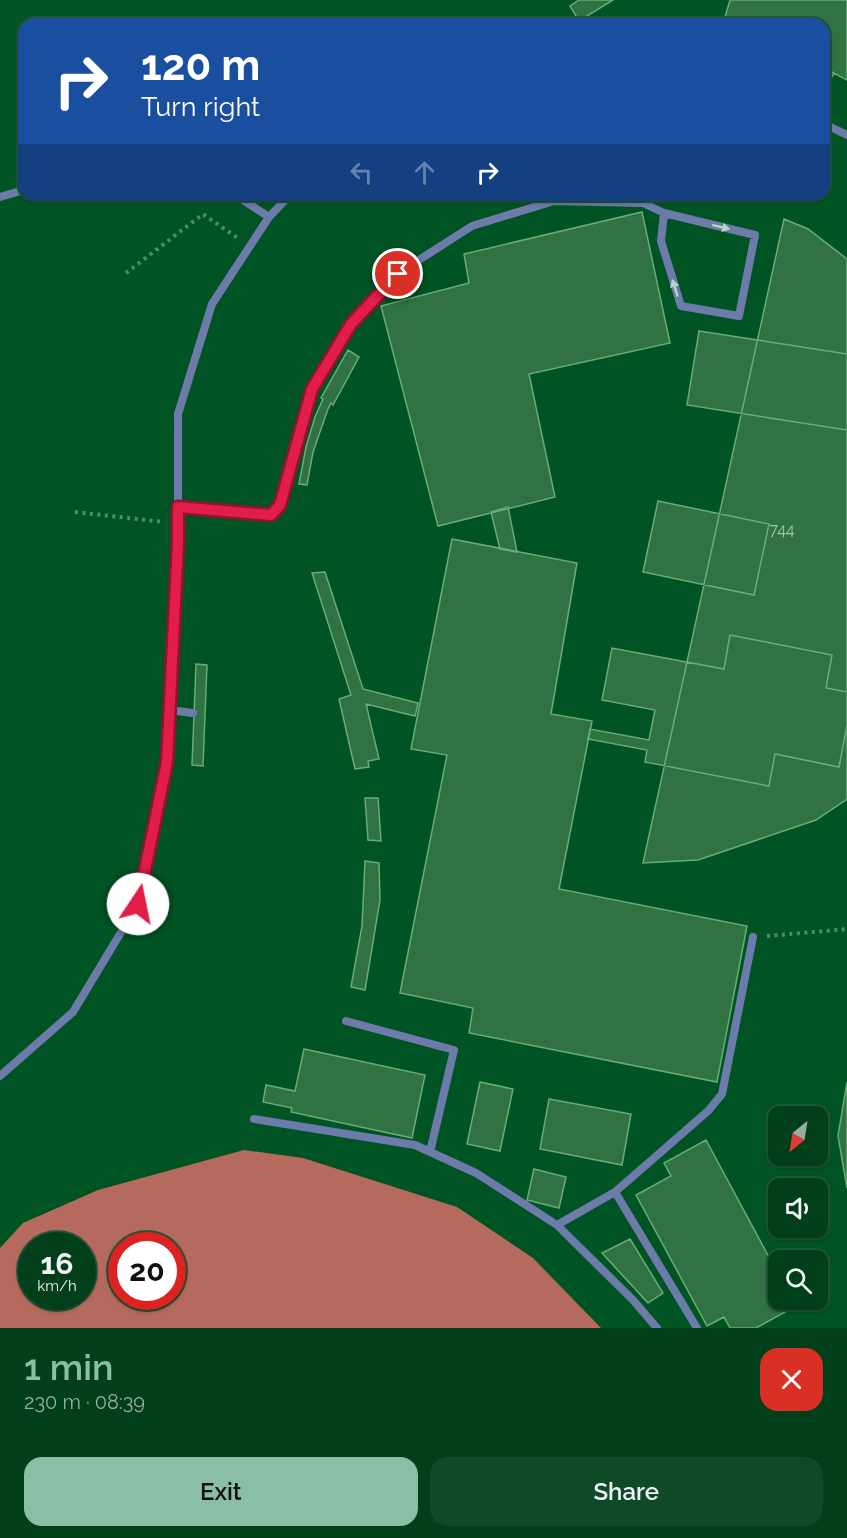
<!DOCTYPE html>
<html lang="en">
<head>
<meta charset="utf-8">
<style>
  :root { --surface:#003f1a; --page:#0e4a27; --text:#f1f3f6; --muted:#95afa2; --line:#225839; --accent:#8abfa5 }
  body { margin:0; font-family:Raleway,sans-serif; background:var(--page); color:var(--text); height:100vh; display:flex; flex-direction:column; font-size:22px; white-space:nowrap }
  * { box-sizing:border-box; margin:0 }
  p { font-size:20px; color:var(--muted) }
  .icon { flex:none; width:33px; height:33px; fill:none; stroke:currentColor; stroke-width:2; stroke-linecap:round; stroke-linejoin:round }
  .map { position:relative; height:1328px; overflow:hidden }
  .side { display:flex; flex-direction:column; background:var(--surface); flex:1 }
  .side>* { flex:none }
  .guide { position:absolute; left:18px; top:18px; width:812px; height:183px; border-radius:18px; box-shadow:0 2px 4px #0004,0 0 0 2px var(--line); background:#1a4fa0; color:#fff; overflow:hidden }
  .needle { width:39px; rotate:210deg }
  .tools { position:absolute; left:768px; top:1106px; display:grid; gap:12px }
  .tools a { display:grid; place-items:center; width:60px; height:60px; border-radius:12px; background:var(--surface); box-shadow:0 2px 4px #0004,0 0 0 2px var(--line); font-size:30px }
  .speed { position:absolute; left:18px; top:1232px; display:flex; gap:12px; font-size:30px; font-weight:700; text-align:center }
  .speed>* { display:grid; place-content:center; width:78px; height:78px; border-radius:50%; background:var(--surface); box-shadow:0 2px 4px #0004,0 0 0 2px var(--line); line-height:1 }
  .speed small { font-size:15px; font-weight:400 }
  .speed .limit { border:9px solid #d22; background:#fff; color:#111 }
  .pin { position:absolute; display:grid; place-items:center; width:51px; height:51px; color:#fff; margin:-26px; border:3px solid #fff; border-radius:50%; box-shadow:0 2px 6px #0007 }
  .me { position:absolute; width:66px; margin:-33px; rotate:11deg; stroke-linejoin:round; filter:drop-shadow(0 0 4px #0008) }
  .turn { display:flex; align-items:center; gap:21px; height:126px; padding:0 24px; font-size:27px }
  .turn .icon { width:78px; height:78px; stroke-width:2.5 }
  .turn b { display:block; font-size:42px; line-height:51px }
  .lanes { display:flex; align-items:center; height:57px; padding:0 24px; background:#0003; justify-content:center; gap:30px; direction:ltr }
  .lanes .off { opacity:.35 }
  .round { display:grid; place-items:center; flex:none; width:63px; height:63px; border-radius:18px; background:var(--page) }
  .head { display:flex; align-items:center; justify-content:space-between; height:102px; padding:0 24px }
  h1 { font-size:36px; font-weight:600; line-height:45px; color:var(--accent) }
  .action { display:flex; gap:12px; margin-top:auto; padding:12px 24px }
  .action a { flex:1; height:69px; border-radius:18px; background:var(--accent); color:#111; font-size:24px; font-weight:600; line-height:69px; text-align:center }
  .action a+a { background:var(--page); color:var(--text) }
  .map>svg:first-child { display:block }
</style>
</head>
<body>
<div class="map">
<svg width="847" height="1328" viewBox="0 0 847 1328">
  <rect width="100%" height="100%" fill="#005423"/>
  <path fill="#b6695d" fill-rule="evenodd" d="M244 1150 303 1158 457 1207 533 1258 601 1328H0V1248L23 1223 98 1190ZM32 1245H82V1296H32ZM122 1245H172V1296H122Z"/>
  <path fill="#317242" stroke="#67ad77" stroke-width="1.5" d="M579 0H613L579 21 570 6Z
    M730 0H847V80L824 68V24H723Z
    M824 68 834 73 826 87 824 86Z
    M642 212 670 343 529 374 555 497 438 526 381 306 469 283 464 254Z
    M784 219 808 229 847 259V799L816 820 698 860 643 863Z
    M699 331 847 354V430L687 405Z
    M348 350 359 357 333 405 331 403 328 409 313 452 307 485 299 484 306 447 315 417 323 399 321 398Z
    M658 501 769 524 754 595 643 572Z
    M508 507 517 552 500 549 491 512Z
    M452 539 577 563 551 714 592 721 559 889 747 926 717 1082 469 1033 473 1008 400 993 447 755 411 749Z
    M325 572 363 689 418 703 415 716 366 704 379 759 368 761 369 767 355 769 339 699 351 695 312 573Z
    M730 635 832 655 826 688 847 692V725L839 767 775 754 769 786 645 762 647 750 588 739 590 729 649 740 655 710 602 700 612 648 724 669Z
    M196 664 207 665 203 766 192 765Z
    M365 798H378L381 841 368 840Z
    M365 861 379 863 380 900 365 990 351 987 362 926Z
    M304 1049 425 1075 412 1138 291 1112 292 1108 263 1102 266 1085 295 1091Z
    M480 1082 513 1089 500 1151 467 1144Z
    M847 1082V1188L838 1136Z
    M549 1099 631 1114 622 1165 540 1149Z
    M706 1140 778 1274V1299H792L796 1306 756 1328H730L724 1317 707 1326 636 1195 671 1176 664 1163Z
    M534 1169 566 1177 559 1208 527 1200Z
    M630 1239 663 1293 648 1303 602 1253Z"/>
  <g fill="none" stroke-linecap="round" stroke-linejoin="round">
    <path stroke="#4d8e65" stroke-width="4" stroke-dasharray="3 4.5" stroke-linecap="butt" d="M126 273 203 214 239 239
      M75 512 164 522
      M767 936 847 929"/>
    <path stroke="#6c7ba9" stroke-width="8" d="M824 124 847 135
      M235 195 269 217
      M0 197 24 190
      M178 507 271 515 280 505 312 389 351 324 397 274 472 226 554 201 643 203 664 213 755 235 739 316 681 306 661 241 664 213
      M169 710 193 713
      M346 1021 454 1050 430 1152
      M0 1076 73 1012 138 904 167 762 178 543V414L212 304 269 217 290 195
      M254 1119 415 1145 476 1173 557 1225 633 1300 657 1328
      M615 1192 697 1328
      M557 1225 615 1192 708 1111 722 1094 753 937"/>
  </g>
  <defs><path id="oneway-solid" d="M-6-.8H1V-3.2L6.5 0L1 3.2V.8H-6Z" transform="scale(1.5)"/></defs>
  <g fill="#b7d7c5">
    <use href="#oneway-solid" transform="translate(721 227) rotate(14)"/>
    <use href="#oneway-solid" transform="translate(675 288) rotate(-107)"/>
  </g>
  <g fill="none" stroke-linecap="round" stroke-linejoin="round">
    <defs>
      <path id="route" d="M138 904 167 762 178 543V507L271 515 280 505 312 389 351 324 398 274"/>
    </defs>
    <use href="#route" stroke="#92132f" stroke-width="15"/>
    <use href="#route" stroke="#e11d48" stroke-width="10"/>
  </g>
  <g text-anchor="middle" stroke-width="5" stroke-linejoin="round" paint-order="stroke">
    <g font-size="16" fill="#9fcaa8">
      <text x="782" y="535">744</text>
    </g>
  </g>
</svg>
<div class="tools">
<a><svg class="needle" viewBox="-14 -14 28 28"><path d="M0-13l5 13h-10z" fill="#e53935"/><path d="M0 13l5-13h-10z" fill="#95afa2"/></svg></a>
<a><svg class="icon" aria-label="sound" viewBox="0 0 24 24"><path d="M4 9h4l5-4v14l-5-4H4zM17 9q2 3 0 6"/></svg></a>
<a><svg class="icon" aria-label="search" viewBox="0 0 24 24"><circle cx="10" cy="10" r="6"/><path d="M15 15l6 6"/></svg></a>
</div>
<div class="speed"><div>16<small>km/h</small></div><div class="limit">20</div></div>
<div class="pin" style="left:398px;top:274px;background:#d93025"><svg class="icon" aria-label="arrive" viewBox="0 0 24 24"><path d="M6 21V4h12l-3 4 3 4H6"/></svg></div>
<svg class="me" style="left:138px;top:904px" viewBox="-20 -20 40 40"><circle r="19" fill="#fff"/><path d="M0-13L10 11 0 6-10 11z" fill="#e11d48"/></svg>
<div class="guide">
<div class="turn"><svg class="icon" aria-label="right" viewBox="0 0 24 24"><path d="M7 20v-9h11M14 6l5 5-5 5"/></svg><div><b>120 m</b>Turn right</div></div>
<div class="lanes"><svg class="icon off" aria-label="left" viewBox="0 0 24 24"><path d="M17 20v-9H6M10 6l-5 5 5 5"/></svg><svg class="icon off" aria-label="ahead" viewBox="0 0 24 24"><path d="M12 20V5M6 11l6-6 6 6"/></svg><svg class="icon" aria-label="right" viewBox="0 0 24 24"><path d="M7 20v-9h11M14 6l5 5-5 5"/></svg></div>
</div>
</div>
<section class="side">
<div class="head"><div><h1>1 min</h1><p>230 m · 08:39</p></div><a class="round" style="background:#d93025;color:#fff"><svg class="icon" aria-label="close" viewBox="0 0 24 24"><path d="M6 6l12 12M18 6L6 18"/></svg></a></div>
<div class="action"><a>Exit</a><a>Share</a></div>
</section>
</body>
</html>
